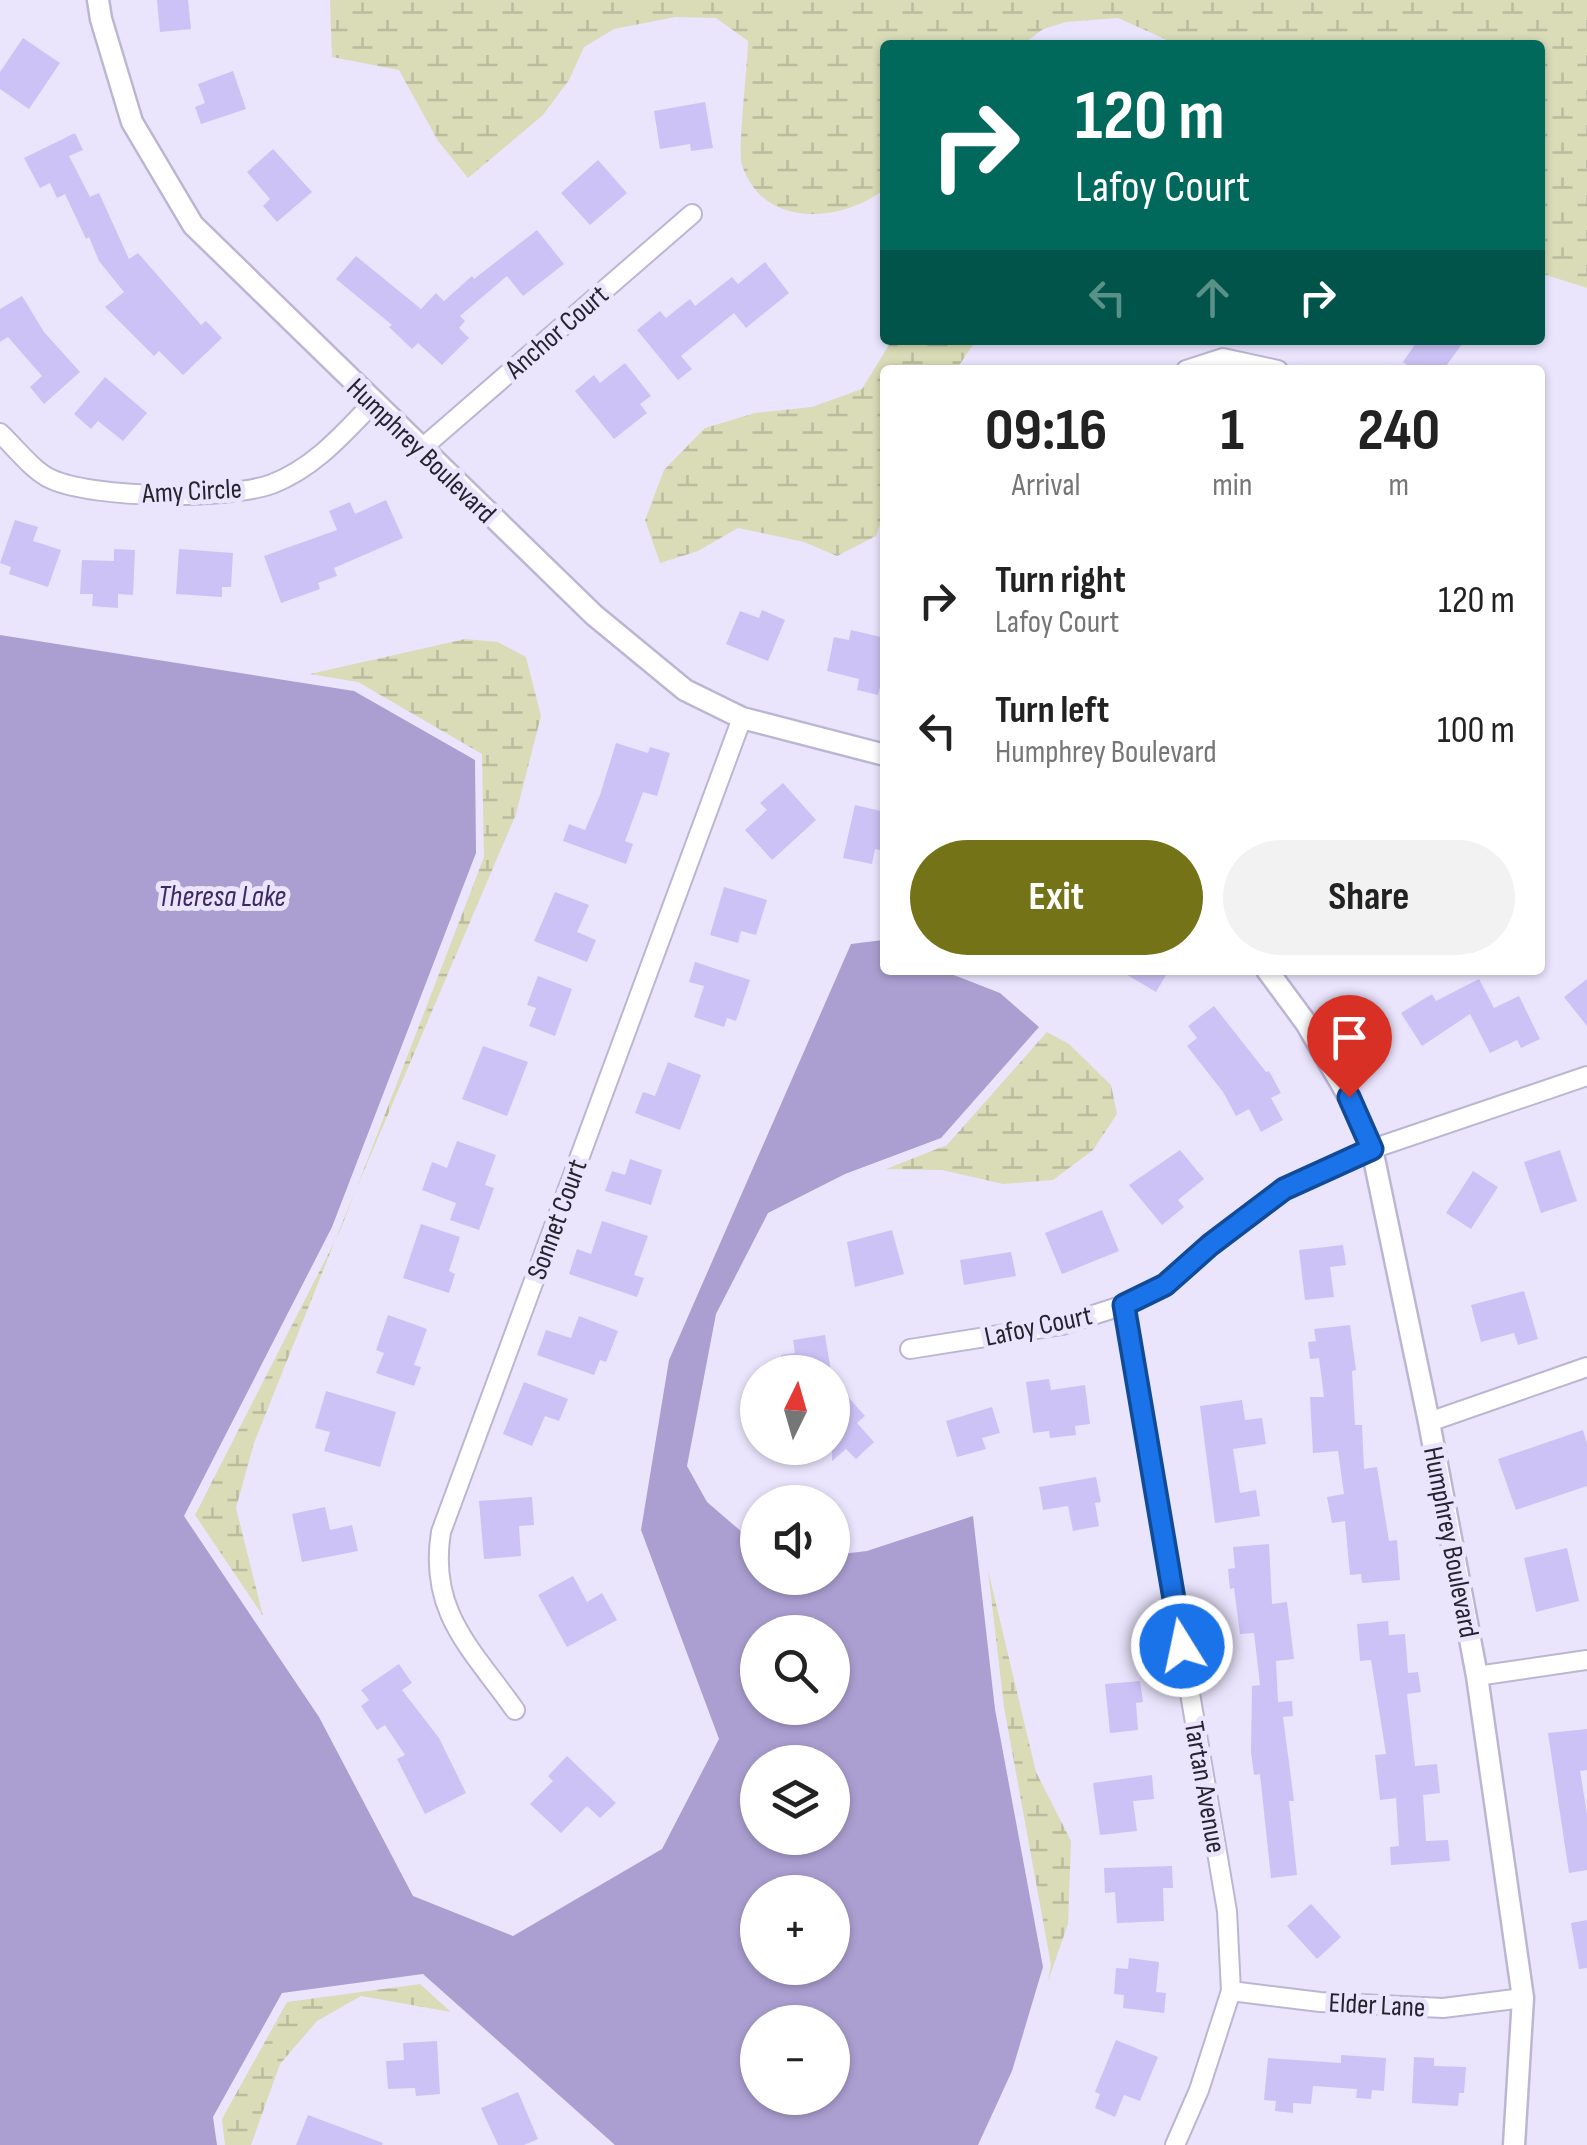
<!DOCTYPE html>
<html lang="en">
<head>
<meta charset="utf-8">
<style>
  :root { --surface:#fff; --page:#f2f2f2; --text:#222; --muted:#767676; --accent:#757317 }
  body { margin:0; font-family:"Sofia Sans Condensed",sans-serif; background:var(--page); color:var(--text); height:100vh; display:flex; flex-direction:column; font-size:38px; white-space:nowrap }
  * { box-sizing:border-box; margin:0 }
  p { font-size:32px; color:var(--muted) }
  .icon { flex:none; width:55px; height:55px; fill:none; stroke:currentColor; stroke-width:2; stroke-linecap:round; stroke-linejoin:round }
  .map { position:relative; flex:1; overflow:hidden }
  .drawer { position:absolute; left:880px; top:365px; width:665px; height:610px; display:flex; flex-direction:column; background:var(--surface); border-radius:10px; box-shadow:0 2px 8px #0004 }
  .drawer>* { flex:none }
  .banner { position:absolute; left:880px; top:40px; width:665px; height:305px; border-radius:10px; box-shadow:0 2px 8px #0004; background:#00695c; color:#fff; overflow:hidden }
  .needle { width:65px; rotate:5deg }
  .tools { position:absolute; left:740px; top:1355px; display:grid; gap:20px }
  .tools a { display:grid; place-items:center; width:110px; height:110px; border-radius:50%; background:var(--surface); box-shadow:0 2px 8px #0004; font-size:50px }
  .pin { position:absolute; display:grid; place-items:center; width:85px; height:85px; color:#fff; margin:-102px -42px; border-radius:50% 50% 50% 0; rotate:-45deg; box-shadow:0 0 10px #0007 }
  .pin .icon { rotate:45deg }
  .me { position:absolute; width:110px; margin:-55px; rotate:350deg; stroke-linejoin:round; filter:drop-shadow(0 0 8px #0008) }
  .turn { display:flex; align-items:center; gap:35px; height:210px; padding:0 30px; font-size:45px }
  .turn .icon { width:130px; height:130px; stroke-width:2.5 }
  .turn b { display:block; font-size:70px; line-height:85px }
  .lanes { display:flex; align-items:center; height:95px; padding:0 30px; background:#0003; justify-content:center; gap:50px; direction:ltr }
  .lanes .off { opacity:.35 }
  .eta { display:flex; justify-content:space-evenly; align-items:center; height:170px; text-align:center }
  .eta b { font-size:60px; font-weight:700; line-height:70px }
  .action { display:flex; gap:20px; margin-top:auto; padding:20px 30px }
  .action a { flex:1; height:115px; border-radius:60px; background:var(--accent); color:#fff; font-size:40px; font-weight:700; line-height:115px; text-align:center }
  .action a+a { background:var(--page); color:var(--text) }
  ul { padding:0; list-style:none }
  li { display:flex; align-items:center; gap:30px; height:130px; padding:0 30px }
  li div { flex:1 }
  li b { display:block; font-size:38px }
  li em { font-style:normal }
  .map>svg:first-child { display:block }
</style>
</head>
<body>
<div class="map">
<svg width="1587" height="2145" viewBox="0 0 1587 2145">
  <defs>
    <pattern id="wetland-marsh" width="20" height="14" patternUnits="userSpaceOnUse" patternTransform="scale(2.5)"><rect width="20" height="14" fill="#dadbb7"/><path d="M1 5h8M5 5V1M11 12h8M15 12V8" fill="none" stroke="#bbbc9e"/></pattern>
  </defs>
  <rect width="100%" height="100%" fill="#eae5fd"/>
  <path fill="url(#wetland-marsh)" d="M330 0H1587V288L1540 273V45H1170L1165 39 1118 18 1066 22 1043 29 1022 45H885V189C841 223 763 229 742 165 737 153 748 63 748 41L716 18 675 17 614 29 584 47 569 80 543 115 468 178 438 141 399 70 332 57Z
    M892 340H976L956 370H885V509L876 536 837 556 804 542 738 528 698 551 660 563 645 520 664 470 705 428 755 413 812 407 862 389Z
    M465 639 498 642 526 657 541 716 516 814 349 1206 254 1443 236 1508 263 1616 195 1515 340 1231 484 857 482 754 358 682 310 674Z
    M1047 1032 1069 1044 1111 1085 1117 1114 1093 1150 1053 1180 1003 1184 942 1170 886 1169 947 1145Z
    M988 1570 1036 1772 1071 1841 1068 1924 1048 1981 1051 1965 1004 1707Z
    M420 1984 451 2012 361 1996 317 2021 280 2064 251 2145H225L222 2119 287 2002Z"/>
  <path fill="#ab9fd1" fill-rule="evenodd" d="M0 635 354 691 475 760 476 853 332 1227 184 1516 319 1717 413 1896 513 1936 662 1849 719 1739 641 1530 669 1360 851 944 883 940 885 970H941L1000 993 1039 1027 941 1138 845 1174 768 1213 716 1314 687 1466 707 1502 757 1545 758 1578H832L833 1555 867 1551 973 1516 995 1709 1043 1967 1012 2071 978 2145H615L423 1974 282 1993 213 2117 217 2145H0ZM758 1632H832V1708H758ZM758 1762H832V1838H758ZM832 1892V1968H758V1892ZM832 2022V2098H758V2022Z"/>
  <path fill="#cdc2f6" d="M157 0H188L191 29 160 32Z
    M23 38 60 63 29 109 0 89V72Z
    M233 71 246 109 201 124 195 107 205 103 198 84Z
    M705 102 713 148 691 151 690 144 660 149 654 111Z
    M75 133 83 150 69 156 90 197 99 193 129 259 138 253 201 325 206 321 222 338 183 375 159 351 154 356 105 307 124 292 99 261 89 237 86 239 65 194 57 198 50 183 40 188 24 158Z
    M273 149 312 192 277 222 263 206 270 199 247 172Z
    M598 160 627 193 590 225 561 193Z
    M537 230 564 264 523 296 507 276 460 316 465 321 459 328 469 338 442 365 418 343 412 349 389 327 392 325 336 279 356 256 421 309 436 293 444 301 472 276 474 279Z
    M765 262 789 293 746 328 734 313 681 356 692 369 678 380 637 330 660 311 666 318 690 299 695 306 732 277 738 284Z
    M22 296 44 332 80 372 44 404 30 387 42 376 8 337 0 342V309Z
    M1418 340H1465L1443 370H1414L1403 362Z
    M625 363 651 396 640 404 647 413 614 439 575 391 594 375 600 383Z
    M105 377 147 413 123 441 98 421 91 429 74 414Z
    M386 500 403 538 334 568 337 576 318 583 320 589 281 603 264 556 337 530 329 511 350 502 355 514Z
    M15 520 38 527 33 541 61 550 48 587 9 574 11 567 0 563Z
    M114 549 135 550 133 595 118 594V608L92 606 93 594H80L82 560 114 561Z
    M179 549 233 553 231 587H222V597L176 594Z
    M762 610 785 620 768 661 726 644 740 611 759 618Z
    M851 630 885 638V665L878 695 857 690 859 679 827 671 834 637 849 640Z
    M616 743 648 753 650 747 670 753 657 796 643 792 625 841 633 844 626 864 563 841 569 824 585 830 600 795Z
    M783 783 816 820 772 860 745 830 767 810 760 803Z
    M855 805 885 812V851L875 849 872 864 843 858Z
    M724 887 767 900 756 935 741 931 738 943 710 935Z
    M555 892 589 905 577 932 596 940 587 962 534 941Z
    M695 962 750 980 736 1021 727 1018 724 1027 694 1017 704 986 689 982Z
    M1119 970H1169L1156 992Z
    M538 976 572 989 555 1036 529 1026 536 1008 527 1005Z
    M1479 979 1494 1008 1519 996 1540 1039 1521 1048 1517 1040 1490 1053 1470 1014 1422 1046 1401 1013 1432 994 1436 1001Z
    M1587 979V1026L1564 997Z
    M1214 1006 1266 1072 1269 1071 1281 1093 1271 1098 1283 1120 1261 1132 1249 1109 1236 1116 1223 1092 1187 1046 1197 1038 1188 1026Z
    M483 1046 528 1062 507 1116 462 1099Z
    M668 1062 701 1075 680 1130 635 1113 643 1092 655 1096Z
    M457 1141 496 1155 485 1185 494 1188 479 1230 450 1220 456 1203 422 1190 432 1162 447 1168Z
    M1180 1150 1204 1179 1178 1200 1184 1207 1162 1225 1129 1185Z
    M1560 1150 1577 1201 1541 1213 1524 1162Z
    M630 1159 662 1170 651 1205 605 1191 612 1171 625 1175Z
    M1473 1171 1498 1187 1471 1229 1446 1213Z
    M1102 1210 1119 1251 1062 1274 1045 1233Z
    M602 1221 648 1236 634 1275 644 1278 637 1297 569 1274 577 1249 591 1254Z
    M421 1224 460 1237 449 1271 455 1274 449 1293 403 1278Z
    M892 1230 904 1274 855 1287 847 1242Z
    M1343 1245 1346 1265 1330 1267 1334 1297 1305 1300 1299 1250Z
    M1011 1252 1016 1276 964 1285 960 1260Z
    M1524 1291 1538 1339 1518 1345 1514 1333 1481 1342 1471 1305Z
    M388 1315 427 1329 414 1365 421 1367 414 1386 376 1373 384 1353 376 1350Z
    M579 1316 618 1331 606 1362 600 1360 594 1375 537 1355 546 1330 571 1338Z
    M1350 1325 1356 1370 1352 1371 1355 1425H1362L1364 1469 1377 1467 1389 1541 1397 1540 1400 1580 1362 1583 1361 1574 1350 1575 1345 1521 1332 1523 1327 1497 1344 1494 1338 1451 1313 1453 1310 1397H1324L1319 1358 1310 1359 1308 1342 1316 1341 1314 1329Z
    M825 1335 831 1372H784L781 1355 795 1353 793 1340Z
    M1049 1379 1051 1390 1085 1385 1090 1424 1075 1426 1076 1435 1050 1438 1049 1431 1033 1433 1026 1382Z
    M524 1382 568 1399 559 1421 545 1416 532 1446 503 1434Z
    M326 1391 396 1412 380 1467 324 1451 330 1432 315 1428Z
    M848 1397 865 1416 857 1423 874 1442 856 1459 846 1449 832 1461V1411Z
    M1242 1400 1245 1420 1262 1418 1266 1444 1233 1449 1240 1493 1256 1490 1260 1516 1215 1523 1200 1406Z
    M992 1407 1000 1433 982 1438 986 1449 957 1457 946 1421Z
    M1583 1430 1587 1443V1486L1516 1510 1498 1459Z
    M1096 1477 1101 1502 1095 1503 1099 1526 1073 1531 1068 1506 1043 1510 1039 1487Z
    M532 1497 534 1525 519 1526 521 1556 484 1559 479 1501Z
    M325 1507 330 1530 352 1525 358 1551 302 1562 292 1514Z
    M1269 1544 1272 1604 1287 1602 1294 1659 1276 1661 1278 1702 1292 1701 1293 1716 1283 1717 1294 1801H1289L1297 1875 1271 1878 1260 1774 1254 1775 1251 1752 1252 1686 1260 1685 1254 1633 1240 1634 1234 1588 1230 1589 1228 1569 1235 1568 1233 1547Z
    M1567 1548 1579 1601 1536 1612 1524 1558Z
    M573 1576 587 1602 602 1593 617 1620 567 1647 538 1595Z
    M1388 1621 1389 1635 1405 1634 1408 1673 1418 1672 1421 1692 1407 1694 1415 1766 1437 1764 1440 1793 1423 1795 1426 1841 1448 1840 1450 1861 1391 1865 1390 1847 1399 1846 1396 1798 1380 1800 1375 1755 1386 1754 1371 1660 1360 1661 1357 1624Z
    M399 1664 412 1683 402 1690 439 1738 466 1793 425 1814 397 1759 405 1755 385 1725 377 1730 361 1706 369 1700 361 1690Z
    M1140 1681 1143 1702 1136 1703 1138 1730 1110 1733 1105 1684Z
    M1587 1729V1770L1580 1771 1587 1814V1870L1569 1873 1548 1733Z
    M567 1756 616 1803 600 1818 587 1806 561 1833 530 1804 553 1781 548 1776Z
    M1152 1775 1154 1799 1133 1801 1137 1831 1100 1835 1093 1783Z
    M1172 1866 1173 1888H1163L1164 1921 1117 1923 1115 1892 1105 1893 1104 1868Z
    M1311 1904 1341 1937 1317 1959 1287 1926Z
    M1587 1920V1968L1579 1969 1571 1923Z
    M1129 1958 1159 1962 1156 1992 1166 1993 1164 2013 1123 2008 1124 1995 1114 1994 1116 1968 1128 1969Z
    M1116 2040 1158 2057 1140 2101 1124 2095 1115 2117 1095 2108 1100 2094 1095 2092Z
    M437 2041 440 2094 416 2096 415 2088 388 2089 386 2061 404 2060 403 2043Z
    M1341 2055 1386 2058 1384 2091 1372 2090 1371 2099 1356 2098 1357 2089 1313 2086 1311 2104 1293 2103V2113L1275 2111 1276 2101 1264 2100 1268 2058 1341 2063Z
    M1414 2057 1434 2058V2066L1466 2067 1464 2093H1459L1458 2106 1412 2103Z
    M518 2092 538 2139 524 2145H498L481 2108Z
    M308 2115 383 2143 382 2145H296Z"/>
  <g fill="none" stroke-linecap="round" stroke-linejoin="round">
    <defs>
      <path id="minor" d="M1186 370 1223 358 1278 370
        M0 433C15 447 33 471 51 479 95 499 227 500 272 484 314 468 343 434 373 403
        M421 449 692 214
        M1124 1305 1227 1911 1231 1991 1199 2090 1175 2145
        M910 1349 1062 1325 1124 1305 1165 1285 1209 1245 1284 1189 1372 1149 1587 1076
        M1429 1422 1587 1367
        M1477 1676 1587 1660
        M515 1710C472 1649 428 1612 441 1532L742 718
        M1231 1991 1320 2002 1443 2008 1523 1998"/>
      <path id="tertiary" d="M98 0 101 19 132 122 193 225 594 615 685 690 742 718 885 755
        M1267 970 1306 1023 1349 1097 1372 1149 1429 1422 1477 1676 1523 1998 1514 2145"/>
    </defs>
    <use href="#minor" stroke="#bcb6d3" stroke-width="22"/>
    <use href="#tertiary" stroke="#bcb6d3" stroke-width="25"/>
    <use href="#minor" stroke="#fff" stroke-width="18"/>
    <use href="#tertiary" stroke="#fff" stroke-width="20"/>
  </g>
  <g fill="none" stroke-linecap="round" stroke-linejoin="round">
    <defs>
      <path id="route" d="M1182 1646 1124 1305 1165 1285 1210 1245 1284 1189 1372 1149 1349 1097"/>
    </defs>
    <use href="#route" stroke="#114b97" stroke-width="25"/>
    <use href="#route" stroke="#1a73e8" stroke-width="18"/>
  </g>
  <g text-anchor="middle" stroke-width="10" stroke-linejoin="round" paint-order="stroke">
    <g font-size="28" fill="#26232e" stroke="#eae5fd">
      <text transform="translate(556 331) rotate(-41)" y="10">Anchor Court</text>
      <text transform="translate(422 450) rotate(44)" y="10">Humphrey Boulevard</text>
      <text transform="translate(192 490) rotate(-3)" y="10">Amy Circle</text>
      <text transform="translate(556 1219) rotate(-70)" y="10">Sonnet Court</text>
      <text transform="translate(1038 1325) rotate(-12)" y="10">Lafoy Court</text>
      <text transform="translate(1452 1542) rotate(79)" y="10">Humphrey Boulevard</text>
      <text transform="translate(1206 1787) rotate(80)" y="10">Tartan Avenue</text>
      <text transform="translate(1377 2004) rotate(3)" y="10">Elder Lane</text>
    </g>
    <g font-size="30" font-style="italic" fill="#3b2865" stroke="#eae5fd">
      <text x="222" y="906">Theresa Lake</text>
    </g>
  </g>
</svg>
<div class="tools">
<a><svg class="needle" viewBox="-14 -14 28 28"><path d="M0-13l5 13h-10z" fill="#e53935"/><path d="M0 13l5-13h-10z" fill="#767676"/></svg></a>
<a><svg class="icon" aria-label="sound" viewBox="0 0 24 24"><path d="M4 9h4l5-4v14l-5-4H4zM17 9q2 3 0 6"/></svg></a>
<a><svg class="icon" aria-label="search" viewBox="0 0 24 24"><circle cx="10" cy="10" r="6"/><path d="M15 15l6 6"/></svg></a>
<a><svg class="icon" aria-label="layers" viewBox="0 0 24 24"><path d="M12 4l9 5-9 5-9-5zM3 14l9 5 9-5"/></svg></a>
<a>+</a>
<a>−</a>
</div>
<div class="pin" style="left:1349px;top:1097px;background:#d93025"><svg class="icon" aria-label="arrive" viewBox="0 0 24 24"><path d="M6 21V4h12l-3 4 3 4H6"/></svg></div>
<svg class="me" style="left:1182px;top:1646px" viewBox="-20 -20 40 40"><circle r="17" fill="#1a73e8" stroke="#fff" stroke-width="3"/><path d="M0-11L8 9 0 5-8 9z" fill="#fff"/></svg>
<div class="banner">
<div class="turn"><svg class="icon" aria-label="right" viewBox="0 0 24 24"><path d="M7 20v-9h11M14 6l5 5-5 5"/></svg><div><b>120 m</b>Lafoy Court</div></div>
<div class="lanes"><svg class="icon off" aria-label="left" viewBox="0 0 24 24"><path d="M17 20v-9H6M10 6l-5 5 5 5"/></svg><svg class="icon off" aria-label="ahead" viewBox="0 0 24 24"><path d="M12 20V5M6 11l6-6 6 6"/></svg><svg class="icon" aria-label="right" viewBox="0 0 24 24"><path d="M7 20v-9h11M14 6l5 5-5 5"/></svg></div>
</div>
<section class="drawer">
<div class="eta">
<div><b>09:16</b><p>Arrival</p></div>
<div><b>1</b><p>min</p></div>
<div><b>240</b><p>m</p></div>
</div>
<ul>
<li><svg class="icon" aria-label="right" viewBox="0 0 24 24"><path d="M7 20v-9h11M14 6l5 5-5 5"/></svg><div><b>Turn right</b><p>Lafoy Court</p></div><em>120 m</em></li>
<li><svg class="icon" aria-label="left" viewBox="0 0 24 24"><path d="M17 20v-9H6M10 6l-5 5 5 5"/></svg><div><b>Turn left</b><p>Humphrey Boulevard</p></div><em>100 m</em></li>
</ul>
<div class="action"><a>Exit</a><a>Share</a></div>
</section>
</div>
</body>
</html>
